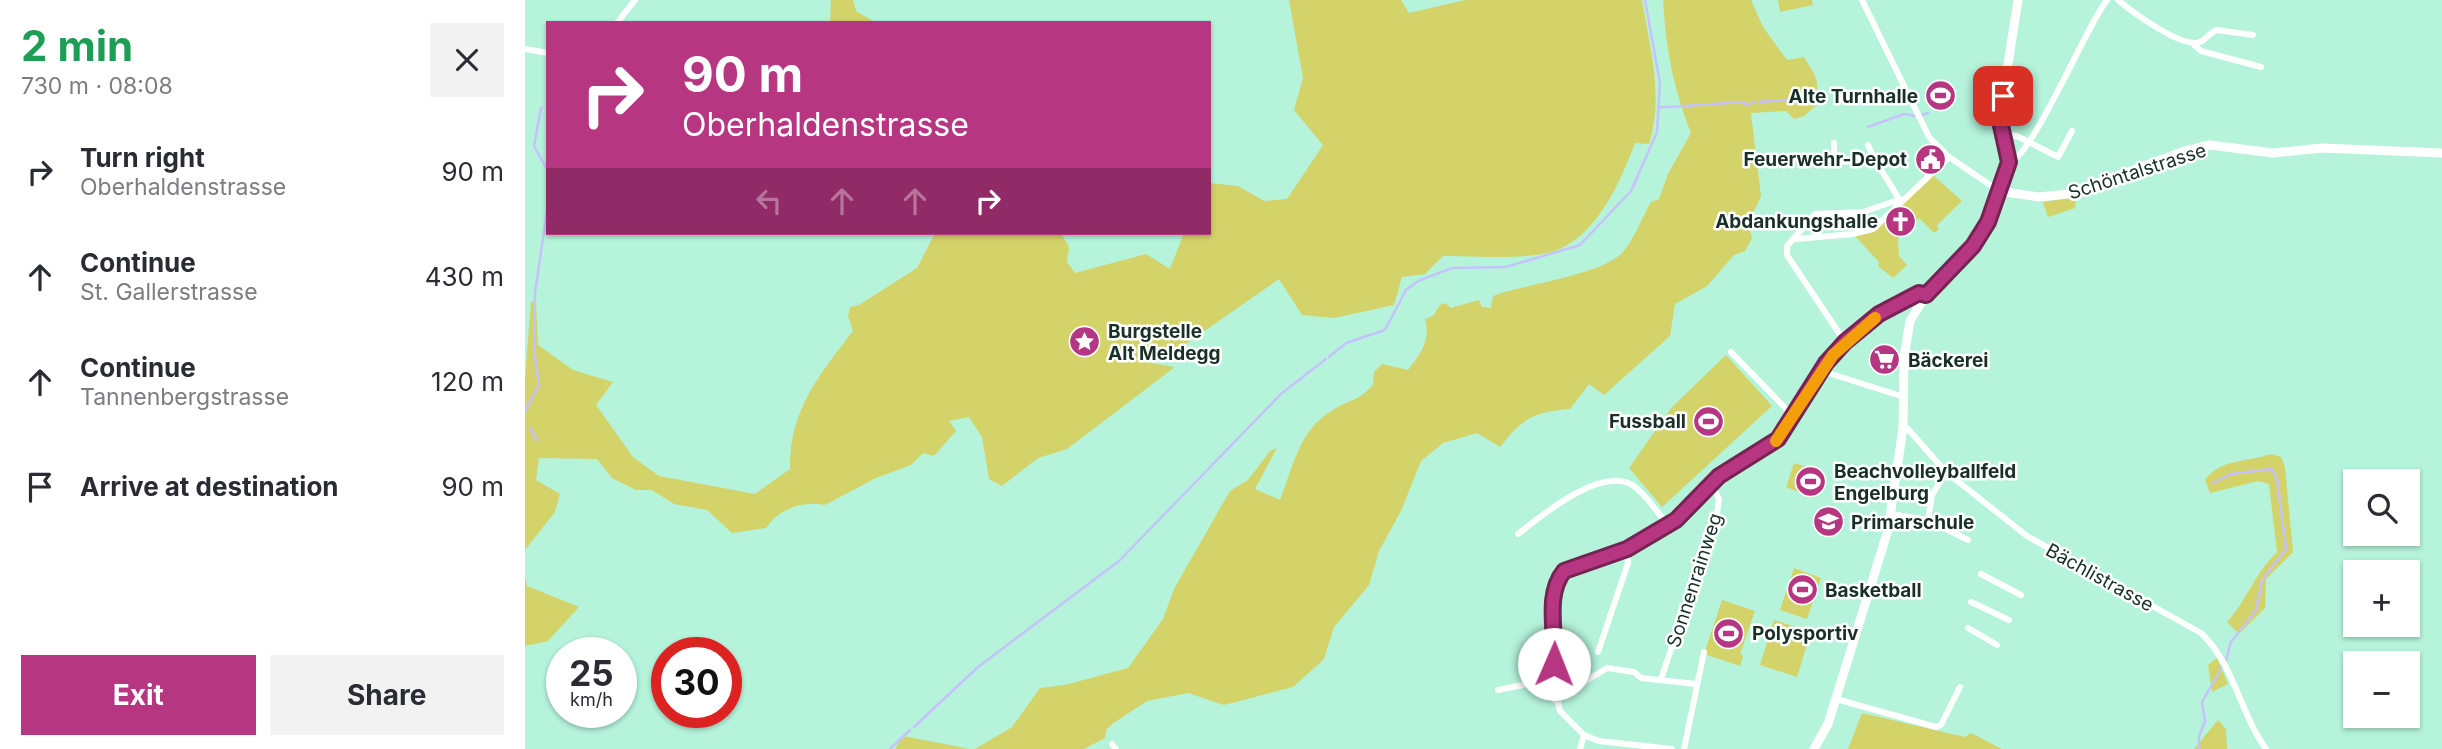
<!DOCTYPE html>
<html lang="en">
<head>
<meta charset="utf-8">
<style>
  :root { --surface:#fff; --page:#f2f2f3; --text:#2b2b33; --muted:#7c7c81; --accent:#b63681 }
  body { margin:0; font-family:Inter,sans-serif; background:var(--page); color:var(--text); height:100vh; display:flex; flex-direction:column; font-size:26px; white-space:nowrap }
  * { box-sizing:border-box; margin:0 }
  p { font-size:23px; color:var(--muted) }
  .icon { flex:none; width:38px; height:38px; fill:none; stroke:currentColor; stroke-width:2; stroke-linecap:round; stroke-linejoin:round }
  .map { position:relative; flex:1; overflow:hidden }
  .panel { display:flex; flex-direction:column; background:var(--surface); width:525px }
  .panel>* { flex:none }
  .guide { position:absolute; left:21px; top:21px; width:665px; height:214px; border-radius:0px; box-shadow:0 2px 5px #0004; background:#b63681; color:#fff; overflow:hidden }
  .buttons { position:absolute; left:1818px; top:469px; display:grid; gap:14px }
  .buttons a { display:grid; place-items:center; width:77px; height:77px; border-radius:0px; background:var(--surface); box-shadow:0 2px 5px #0004; font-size:35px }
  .speed { position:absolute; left:21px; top:637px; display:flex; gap:14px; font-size:35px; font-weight:700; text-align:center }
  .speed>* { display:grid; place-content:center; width:91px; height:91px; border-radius:50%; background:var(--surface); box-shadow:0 2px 5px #0004; line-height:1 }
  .speed small { font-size:18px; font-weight:400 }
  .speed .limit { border:10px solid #d22; background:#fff; color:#111 }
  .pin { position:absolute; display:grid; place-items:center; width:60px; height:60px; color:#fff; margin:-30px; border-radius:14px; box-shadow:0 4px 10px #0006 }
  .me { position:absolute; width:77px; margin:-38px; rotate:1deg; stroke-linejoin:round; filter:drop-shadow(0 0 5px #0008) }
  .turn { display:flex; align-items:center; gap:24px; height:147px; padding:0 21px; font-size:32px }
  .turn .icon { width:91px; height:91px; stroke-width:2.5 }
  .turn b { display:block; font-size:49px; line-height:60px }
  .lanes { display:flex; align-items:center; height:66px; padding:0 21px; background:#0003; justify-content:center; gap:35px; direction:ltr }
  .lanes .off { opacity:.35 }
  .round { display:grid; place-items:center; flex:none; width:74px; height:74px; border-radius:0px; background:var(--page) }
  .head { display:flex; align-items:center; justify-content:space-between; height:119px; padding:0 21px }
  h1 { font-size:42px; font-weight:700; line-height:52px; color:#1e9e55 }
  .primary-button { display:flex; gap:14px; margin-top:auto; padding:14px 21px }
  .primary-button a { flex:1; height:80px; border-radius:0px; background:var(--accent); color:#fff; font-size:28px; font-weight:700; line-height:80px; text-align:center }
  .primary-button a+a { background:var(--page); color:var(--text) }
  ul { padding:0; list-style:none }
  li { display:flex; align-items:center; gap:21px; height:105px; padding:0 21px }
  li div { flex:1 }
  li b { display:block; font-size:26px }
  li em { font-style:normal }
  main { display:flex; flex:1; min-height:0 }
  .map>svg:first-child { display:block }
</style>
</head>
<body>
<main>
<section class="panel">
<div class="head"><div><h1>2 min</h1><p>730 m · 08:08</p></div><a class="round"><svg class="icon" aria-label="close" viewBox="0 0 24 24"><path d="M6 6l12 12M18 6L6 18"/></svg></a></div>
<ul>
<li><svg class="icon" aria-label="right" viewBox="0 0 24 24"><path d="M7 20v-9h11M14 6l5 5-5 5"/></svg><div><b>Turn right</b><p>Oberhaldenstrasse</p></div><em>90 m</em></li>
<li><svg class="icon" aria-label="ahead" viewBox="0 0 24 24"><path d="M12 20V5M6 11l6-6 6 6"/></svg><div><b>Continue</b><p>St. Gallerstrasse</p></div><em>430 m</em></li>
<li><svg class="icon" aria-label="ahead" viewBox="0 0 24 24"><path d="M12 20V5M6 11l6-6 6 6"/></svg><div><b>Continue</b><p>Tannenbergstrasse</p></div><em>120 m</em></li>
<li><svg class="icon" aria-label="arrive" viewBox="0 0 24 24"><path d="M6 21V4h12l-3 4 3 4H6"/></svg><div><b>Arrive at destination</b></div><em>90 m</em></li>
</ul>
<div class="primary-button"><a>Exit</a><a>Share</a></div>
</section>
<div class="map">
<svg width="1917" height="749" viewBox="0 0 1917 749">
  <rect width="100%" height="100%" fill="#b5f3db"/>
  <path fill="#d3d36a" d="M306 0H328L331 11 351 23H305Z
    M764 0H876L884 13 940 0H1117C1125 48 1139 96 1124 144L1110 143C1096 180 1075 229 1037 248 1013 261 947 256 918 256L900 274 877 277 869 305 809 318 777 315 754 279 648 353H625L620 362 650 367 542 449 513 458 477 486 464 479 457 437 444 417 424 421 431 431 409 456 398 453 386 465 351 478 300 505C278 500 254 509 241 528L207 533 182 510 149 504 127 490H111L87 478 72 459 14 458 11 480 35 494 30 512 0 550V378L6 302 11 300 13 345 48 370 88 382 71 405 108 457 134 476 230 494 265 469C264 411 294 375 328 331L323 316 325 307 334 305 392 268 410 233H536L544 247 542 262 550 273 621 254 645 269 659 233H684V183L713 186 739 201 762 199 798 145 769 110 778 78Z
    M1138 0H1226L1238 27 1262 60 1279 57C1288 73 1299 83 1287 100L1292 105 1279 116 1269 119 1261 111 1226 113 1236 196 1223 224 1227 238 1220 251 1209 255 1182 286 1150 304 1145 336 1079 395 1064 384 1045 409C1008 412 998 418 975 447L952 433 918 443 896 461 876 511 854 551 844 585 809 627 799 659 768 687 699 705 663 693 622 701 587 724 581 730 580 738 559 749H450L487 727 515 688 540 685 603 668 638 619 649 589 705 491 723 480 745 451 752 448 730 489 755 500C768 467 774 431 806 411 824 399 830 404 848 385L849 372 857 364 883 370C896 353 906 340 900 319L908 316 915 305 921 303 926 308 954 300 957 307 966 308 968 296C997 285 1074 275 1096 254 1109 241 1117 217 1126 202L1134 199 1143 174 1166 133C1148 87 1141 49 1138 0Z
    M1253 0H1287L1288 5 1255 12Z
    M1408 175 1437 201 1412 225 1414 229 1409 233 1394 218 1373 238 1374 256 1382 265 1368 278 1353 266 1354 262 1328 234 1346 227Z
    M1546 198 1551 201 1550 208 1523 217 1518 202Z
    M1201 355 1247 406 1137 507 1104 468 1147 407Z
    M1745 454 1756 457 1760 467 1768 552 1741 579 1740 608 1714 634 1702 622C1722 600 1730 573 1752 552L1744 484 1733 481 1685 493 1680 480C1696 458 1721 463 1745 454Z
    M1269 463 1297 472 1289 498 1261 487Z
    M1269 568 1296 578 1282 619 1255 610Z
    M0 577 2 586 54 607 23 641 0 646Z
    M1197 600 1230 611 1215 654 1218 656 1215 666 1179 654Z
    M1249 620 1286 632 1272 677 1235 665Z
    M1692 658 1703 684 1687 692 1683 665Z
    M1337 713 1440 737 1446 733 1477 749H1323Z
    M1693 720 1701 729 1702 749H1669Z
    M378 736 445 749H370Z"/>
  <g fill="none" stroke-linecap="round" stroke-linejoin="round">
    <path stroke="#c7c2fd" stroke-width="2.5" d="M1234 102 1276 99 1285 102
      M1134 107H1143
      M1145 107 1218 102 1222 105 1229 102
      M16 108 9 146 23 171
      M1397 115 1403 113
      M1343 127 1379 114 1390 116
      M804 357 821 343 860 330 881 290 893 281 927 268 981 267 1055 245 1106 191 1132 132 1135 83 1120 0
      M0 411 14 385 9 350 10 293 23 204
      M5 428 12 440
      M1688 483 1706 474 1747 469 1752 479 1761 549 1737 580 1731 610 1706 642 1701 660
      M389 727 453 667 594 561 757 393 801 359
      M365 749 385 730
      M1674 749V736L1680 721 1677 702 1697 667"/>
    <path stroke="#fff" stroke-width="6" d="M1337 0 1404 137 1424 157 1474 191
      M1593 0C1606 11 1657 49 1675 42 1681 40 1685 32 1692 30L1728 35
      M92 23 110 0
      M1667 43 1676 51 1736 67
      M0 49 23 53
      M1478 134 1492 136 1533 157 1547 131
      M1309 143V158L1312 162 1350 160 1376 202
      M1343 145 1350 160
      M1484 162C1506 160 1562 24 1582 0
      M1271 239 1328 234 1348 229 1424 157
      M1320 342 1262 255V246L1290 214 1338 212 1370 201 1376 202
      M1206 352 1269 417
      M1297 371 1379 397
      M1378 428H1382L1421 472 1502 536 1676 633C1709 664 1715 713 1741 749
      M1366 514 1403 520 1443 540
      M1403 520 1407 495 1421 472
      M993 534C1016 516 1079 463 1110 487 1122 496 1132 512 1142 524
      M1456 574 1496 595
      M1446 602 1484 620
      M1443 628 1472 645
      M1073 652 1103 563 1102 549
      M1136 679 1192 514 1194 499 1186 483
      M973 690 1028 679
      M1311 699 1411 727 1416 725 1435 687
      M1030 700 1082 668 1109 672 1116 678 1171 684
      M587 744 591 749
      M1055 749 1059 735
      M1147 749 1074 741 1059 735 1035 711 1028 679 1029 597 1033 580 1039 571 1102 549 1151 520 1194 476 1238 450 1259 432 1301 364 1320 342 1355 314 1394 293 1401 295
      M1159 749 1179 652"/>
    <path stroke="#fff" stroke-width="9" d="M1474 191 1514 197 1543 194 1660 151 1685 145 1748 153 1797 148 1917 153
      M1289 749 1303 724 1363 530 1378 428 1379 357 1385 321 1401 295 1454 239 1482 171 1484 152 1475 115 1493 0"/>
  </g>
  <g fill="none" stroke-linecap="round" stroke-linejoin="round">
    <defs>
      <path id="route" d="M1029 664C1032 635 1019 596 1039 571L1102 549 1151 520 1194 476 1253 439 1301 363 1320 342 1354 314 1394 293 1401 295 1448 246 1463 222 1484 162 1475 121 1478 96"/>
    </defs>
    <use href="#route" stroke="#762354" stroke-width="18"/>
    <use href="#route" stroke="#b63681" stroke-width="12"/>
    <path stroke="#f59e0b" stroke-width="12" d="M1251 441 1308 355 1350 318"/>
  </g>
  <defs>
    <symbol id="stadium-disc" viewBox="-11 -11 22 22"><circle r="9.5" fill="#b63681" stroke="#fff"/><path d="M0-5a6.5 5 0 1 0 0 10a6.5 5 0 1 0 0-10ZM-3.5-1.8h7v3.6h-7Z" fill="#fff"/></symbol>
    <symbol id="civic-disc" viewBox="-11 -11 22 22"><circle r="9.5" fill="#b63681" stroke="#fff"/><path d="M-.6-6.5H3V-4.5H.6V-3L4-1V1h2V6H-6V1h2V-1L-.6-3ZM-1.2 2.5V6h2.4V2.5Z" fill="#fff"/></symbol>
    <symbol id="church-disc" viewBox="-11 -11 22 22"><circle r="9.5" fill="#b63681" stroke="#fff"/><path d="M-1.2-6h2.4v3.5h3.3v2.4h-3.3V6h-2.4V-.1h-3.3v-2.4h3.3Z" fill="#fff"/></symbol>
    <symbol id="sight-disc" viewBox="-11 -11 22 22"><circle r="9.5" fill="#b63681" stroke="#fff"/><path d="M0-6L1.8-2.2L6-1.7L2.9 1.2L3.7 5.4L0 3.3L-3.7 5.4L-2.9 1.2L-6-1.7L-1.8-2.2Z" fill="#fff"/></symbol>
    <symbol id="supermarket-disc" viewBox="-11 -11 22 22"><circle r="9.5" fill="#b63681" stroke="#fff"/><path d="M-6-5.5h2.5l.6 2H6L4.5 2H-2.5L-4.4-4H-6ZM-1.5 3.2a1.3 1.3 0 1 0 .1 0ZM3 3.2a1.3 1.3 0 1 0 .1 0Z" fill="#fff"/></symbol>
    <symbol id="school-disc" viewBox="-11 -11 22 22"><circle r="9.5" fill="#b63681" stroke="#fff"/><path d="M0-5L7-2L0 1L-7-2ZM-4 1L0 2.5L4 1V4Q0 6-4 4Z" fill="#fff"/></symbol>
  </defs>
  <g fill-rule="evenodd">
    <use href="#stadium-disc" x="1398" y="78" width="35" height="35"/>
    <use href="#civic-disc" x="1388" y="142" width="35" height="35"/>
    <use href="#church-disc" x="1358" y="204" width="35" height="35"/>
    <use href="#sight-disc" x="542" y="324" width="35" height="35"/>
    <use href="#supermarket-disc" x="1342" y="342" width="35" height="35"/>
    <use href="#stadium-disc" x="1166" y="404" width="35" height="35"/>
    <use href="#stadium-disc" x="1268" y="464" width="35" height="35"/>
    <use href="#school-disc" x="1286" y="504" width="35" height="35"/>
    <use href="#stadium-disc" x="1260" y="572" width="35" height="35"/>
    <use href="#stadium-disc" x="1186" y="616" width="35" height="35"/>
  </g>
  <g text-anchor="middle" stroke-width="5" stroke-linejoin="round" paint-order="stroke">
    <g font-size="19" font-weight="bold" fill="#183027" stroke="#fff" text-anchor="start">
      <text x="1393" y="103" text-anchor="end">Alte Turnhalle</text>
      <text x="1382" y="166" text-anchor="end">Feuerwehr-Depot</text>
      <text x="1353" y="228" text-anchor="end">Abdankungshalle</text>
      <text x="583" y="338">Burgstelle<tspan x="583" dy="22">Alt Meldegg</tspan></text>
      <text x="1383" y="367">Bäckerei</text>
      <text x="1161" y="428" text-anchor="end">Fussball</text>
      <text x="1309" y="478">Beachvolleyballfeld<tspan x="1309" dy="22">Engelburg</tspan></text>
      <text x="1326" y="529">Primarschule</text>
      <text x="1300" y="597">Basketball</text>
      <text x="1227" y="640">Polysportiv</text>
    </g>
    <g font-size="19" fill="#183027" stroke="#fff">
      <text transform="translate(1612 171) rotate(-18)" y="7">Schöntalstrasse</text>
      <text transform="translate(1575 577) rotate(29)" y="7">Bächlistrasse</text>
      <text transform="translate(1169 580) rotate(-72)" y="7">Sonnenrainweg</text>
    </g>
  </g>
</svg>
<div class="buttons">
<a><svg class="icon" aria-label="search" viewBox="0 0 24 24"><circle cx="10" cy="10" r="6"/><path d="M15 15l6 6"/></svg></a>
<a>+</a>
<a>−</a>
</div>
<div class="speed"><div>25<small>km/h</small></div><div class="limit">30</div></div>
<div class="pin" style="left:1478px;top:96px;background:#d93025"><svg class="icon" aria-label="arrive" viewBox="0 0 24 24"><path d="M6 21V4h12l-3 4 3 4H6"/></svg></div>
<svg class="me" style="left:1029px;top:664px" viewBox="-20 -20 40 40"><circle r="19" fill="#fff"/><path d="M0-13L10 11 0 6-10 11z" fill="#b63681"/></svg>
<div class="guide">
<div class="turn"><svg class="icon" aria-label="right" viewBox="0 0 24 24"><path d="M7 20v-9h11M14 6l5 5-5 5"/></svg><div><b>90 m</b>Oberhaldenstrasse</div></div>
<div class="lanes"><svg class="icon off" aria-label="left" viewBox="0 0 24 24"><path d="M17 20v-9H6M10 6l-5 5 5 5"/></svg><svg class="icon off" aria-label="ahead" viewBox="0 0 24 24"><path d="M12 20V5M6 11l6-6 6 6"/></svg><svg class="icon off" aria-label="ahead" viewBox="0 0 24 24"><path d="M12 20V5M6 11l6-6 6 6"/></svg><svg class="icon" aria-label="right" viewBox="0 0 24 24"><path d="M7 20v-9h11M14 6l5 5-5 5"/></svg></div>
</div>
</div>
</main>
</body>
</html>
